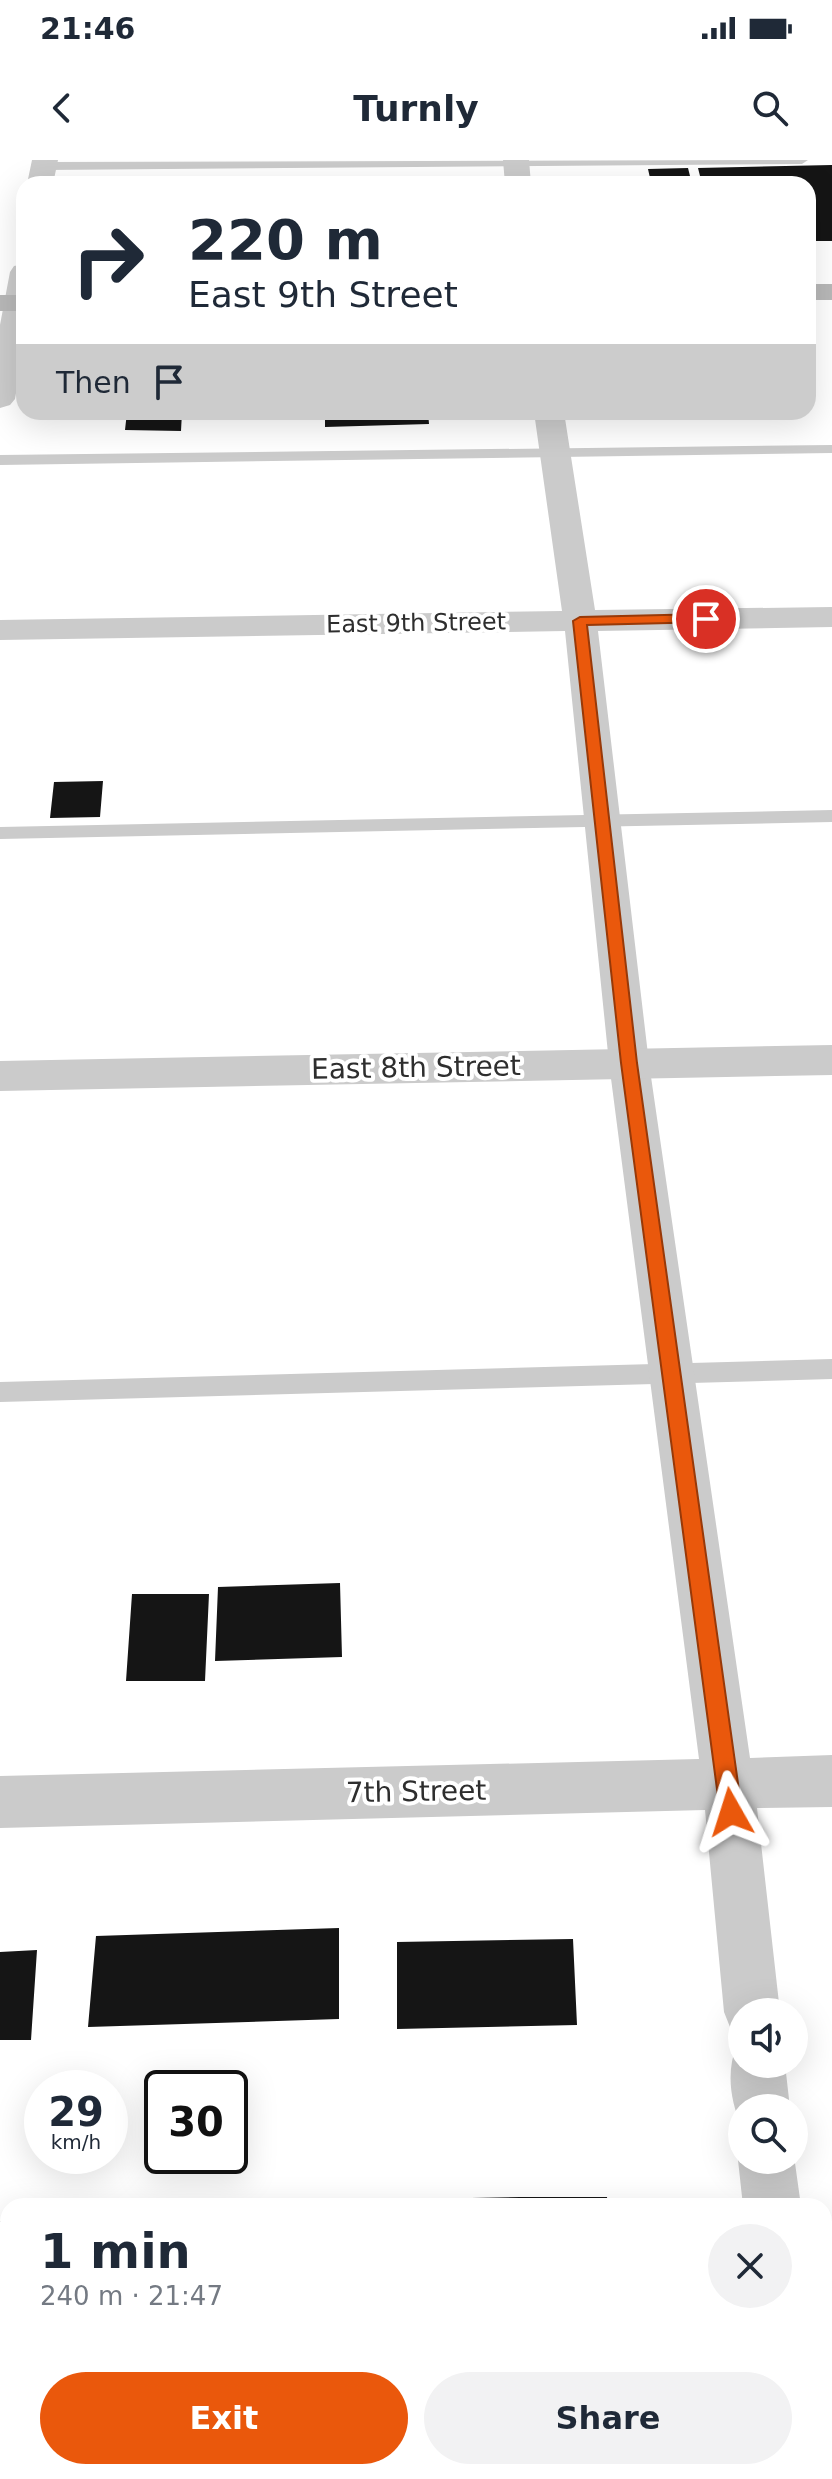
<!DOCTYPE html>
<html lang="en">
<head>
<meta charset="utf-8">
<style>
  :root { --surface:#fff; --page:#f2f2f3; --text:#1f2937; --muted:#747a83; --accent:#ea580c }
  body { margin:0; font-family:"DejaVu Sans",sans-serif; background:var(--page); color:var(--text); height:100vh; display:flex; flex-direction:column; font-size:30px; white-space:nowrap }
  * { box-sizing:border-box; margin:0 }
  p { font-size:26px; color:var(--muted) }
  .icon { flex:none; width:44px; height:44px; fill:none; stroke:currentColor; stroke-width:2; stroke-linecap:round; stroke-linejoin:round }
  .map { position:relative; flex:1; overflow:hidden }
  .details { position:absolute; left:0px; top:2038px; width:832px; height:282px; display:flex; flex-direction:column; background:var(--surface); border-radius:24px 24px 0 0; box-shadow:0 8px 32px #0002 }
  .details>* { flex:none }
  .hud { position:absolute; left:16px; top:16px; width:800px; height:244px; border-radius:24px; box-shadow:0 8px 32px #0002; background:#fff; color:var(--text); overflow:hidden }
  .controls { position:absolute; left:728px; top:1838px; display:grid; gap:16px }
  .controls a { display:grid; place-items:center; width:80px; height:80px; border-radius:50%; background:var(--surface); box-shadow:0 8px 32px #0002; font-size:40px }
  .speed { position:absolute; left:24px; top:1910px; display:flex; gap:16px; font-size:40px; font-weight:700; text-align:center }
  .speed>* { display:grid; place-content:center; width:104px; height:104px; border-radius:50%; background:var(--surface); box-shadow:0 8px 32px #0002; line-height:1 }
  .speed small { font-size:20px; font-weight:400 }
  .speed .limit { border:4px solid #111; border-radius:12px; background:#fff; color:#111 }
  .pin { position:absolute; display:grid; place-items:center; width:68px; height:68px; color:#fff; margin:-34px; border:4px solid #fff; border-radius:50%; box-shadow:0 2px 8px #0007 }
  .me { position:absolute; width:88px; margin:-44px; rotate:354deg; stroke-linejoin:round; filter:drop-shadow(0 0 6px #0008) }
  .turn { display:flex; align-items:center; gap:28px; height:168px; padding:0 40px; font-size:36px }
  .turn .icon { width:104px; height:104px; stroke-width:2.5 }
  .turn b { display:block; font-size:56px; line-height:68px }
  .then { display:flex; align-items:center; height:76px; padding:0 40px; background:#0003; gap:16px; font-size:30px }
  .round { display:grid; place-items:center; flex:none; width:84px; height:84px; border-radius:42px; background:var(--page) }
  .overview { display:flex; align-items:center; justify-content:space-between; height:136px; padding:0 40px }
  h1 { font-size:48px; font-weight:700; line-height:60px }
  .cta { display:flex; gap:16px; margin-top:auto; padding:16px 40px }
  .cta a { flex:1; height:92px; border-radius:48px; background:var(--accent); color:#fff; font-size:32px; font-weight:700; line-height:92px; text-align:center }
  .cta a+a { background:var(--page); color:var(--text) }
  .status { display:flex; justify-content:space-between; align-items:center; height:56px; padding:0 40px; background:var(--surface); direction:ltr }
  .status svg { height:22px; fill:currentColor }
  header { display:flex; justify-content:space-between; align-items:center; height:104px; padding:0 40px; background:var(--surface); font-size:36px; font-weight:700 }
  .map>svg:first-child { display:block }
</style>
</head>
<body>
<div class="status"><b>21:46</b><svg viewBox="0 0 49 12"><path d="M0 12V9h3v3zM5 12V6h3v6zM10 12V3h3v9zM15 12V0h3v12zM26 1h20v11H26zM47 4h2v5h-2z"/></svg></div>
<header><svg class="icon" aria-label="back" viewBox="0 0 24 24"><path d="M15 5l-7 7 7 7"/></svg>Turnly<svg class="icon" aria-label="search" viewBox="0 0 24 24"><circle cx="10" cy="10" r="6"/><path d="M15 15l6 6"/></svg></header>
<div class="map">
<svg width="832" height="2319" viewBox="0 0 832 2319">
  <rect width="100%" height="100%" fill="#fff"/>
  <path fill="#151515" d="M832 5V81H808V24H702L698 8Z
    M688 8 692 24H587L586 19 650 18 648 9Z
    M157 20V24H94V21Z
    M127 252H182L181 271 125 270Z
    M325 252H428L429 264 325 267Z
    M103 621 100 657 50 658 54 622Z
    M340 1423 342 1497 215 1501 218 1427Z
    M132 1434H209L205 1521H126Z
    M339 1768V1859L88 1867 96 1776Z
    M573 1779 577 1865 397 1869V1782Z
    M37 1790 31 1880H0V1792Z
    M520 2037H607L608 2046H420V2039Z
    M0 2061H8V2165H0Z"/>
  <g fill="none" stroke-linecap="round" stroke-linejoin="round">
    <path fill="#cbcbcb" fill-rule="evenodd" d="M808 0 802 4 43 10 37 6 43 2Z
      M832 285V293L0 305V295Z
      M832 650V662L0 679V667Z
      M832 1199V1219L0 1242V1222Z"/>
    <path fill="#cbcbcb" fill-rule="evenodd" d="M32 0H58L53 24H27Z
      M503 0H529L531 24H505Z
      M24 104V187L15 239 10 245 0 248V165L10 112 14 106Z
      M534 252H564L595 450 832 447V467L598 471 649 903 750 1598 832 1595V1647L757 1648 780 1852H742V1875L732 1872 724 1852 705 1650 0 1668V1616L699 1599 609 903 565 471 0 480V460L562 451Z
      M742 1882V1904H785L790 1948H742V1968C730 1940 726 1912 737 1884Z
      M742 1991V2000H794V1996L801 2046H743L738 2000Z
      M832 2258V2319H819L802 2312H824V2259Z
      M119 2312H342L339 2319H116Z"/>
    <path fill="#cbcbcb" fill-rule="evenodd" d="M832 885V915L0 931V901Z"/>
    <path fill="#b8b8b8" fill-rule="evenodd" d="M808 124H832V140H808Z
      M0 135H24V151H0Z"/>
  </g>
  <path fill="#ea580c" stroke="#983908" stroke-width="2" d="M706 454 713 459 711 462 587 465 637 903 742 1652 739 1659 731 1662 724 1659 720 1652 621 903 573 461 580 457Z"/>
  <g text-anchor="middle" stroke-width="8" stroke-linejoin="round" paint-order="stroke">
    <g font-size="24" fill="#2e2e2e" stroke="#fff">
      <text transform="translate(416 463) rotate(-1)" y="8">East 9th Street</text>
    </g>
    <g font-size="28" fill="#2e2e2e" stroke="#fff">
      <text transform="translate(416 907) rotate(-1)" y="10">East 8th Street</text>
      <text transform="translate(416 1631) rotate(-1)" y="10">7th Street</text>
    </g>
  </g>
</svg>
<div class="controls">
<a><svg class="icon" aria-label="sound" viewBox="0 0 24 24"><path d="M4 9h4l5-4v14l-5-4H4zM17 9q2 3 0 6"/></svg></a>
<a><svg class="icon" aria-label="search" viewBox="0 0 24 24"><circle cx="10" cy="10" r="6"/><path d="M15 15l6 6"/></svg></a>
</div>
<div class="speed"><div>29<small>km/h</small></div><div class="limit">30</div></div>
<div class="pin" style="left:706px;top:459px;background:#d93025"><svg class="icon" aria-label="arrive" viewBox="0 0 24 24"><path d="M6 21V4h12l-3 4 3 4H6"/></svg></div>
<svg class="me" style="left:731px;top:1652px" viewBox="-20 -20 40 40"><path d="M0-17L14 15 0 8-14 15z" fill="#ea580c" stroke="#fff" stroke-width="4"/></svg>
<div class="hud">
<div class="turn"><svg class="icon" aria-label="right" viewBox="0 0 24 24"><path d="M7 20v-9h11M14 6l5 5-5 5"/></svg><div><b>220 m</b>East 9th Street</div></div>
<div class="then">Then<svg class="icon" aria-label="arrive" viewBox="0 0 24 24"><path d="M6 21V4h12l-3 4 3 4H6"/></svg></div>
</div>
<section class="details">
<div class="overview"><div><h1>1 min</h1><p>240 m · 21:47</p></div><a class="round"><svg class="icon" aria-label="close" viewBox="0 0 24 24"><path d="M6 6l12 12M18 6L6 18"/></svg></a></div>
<div class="cta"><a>Exit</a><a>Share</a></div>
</section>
</div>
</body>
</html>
